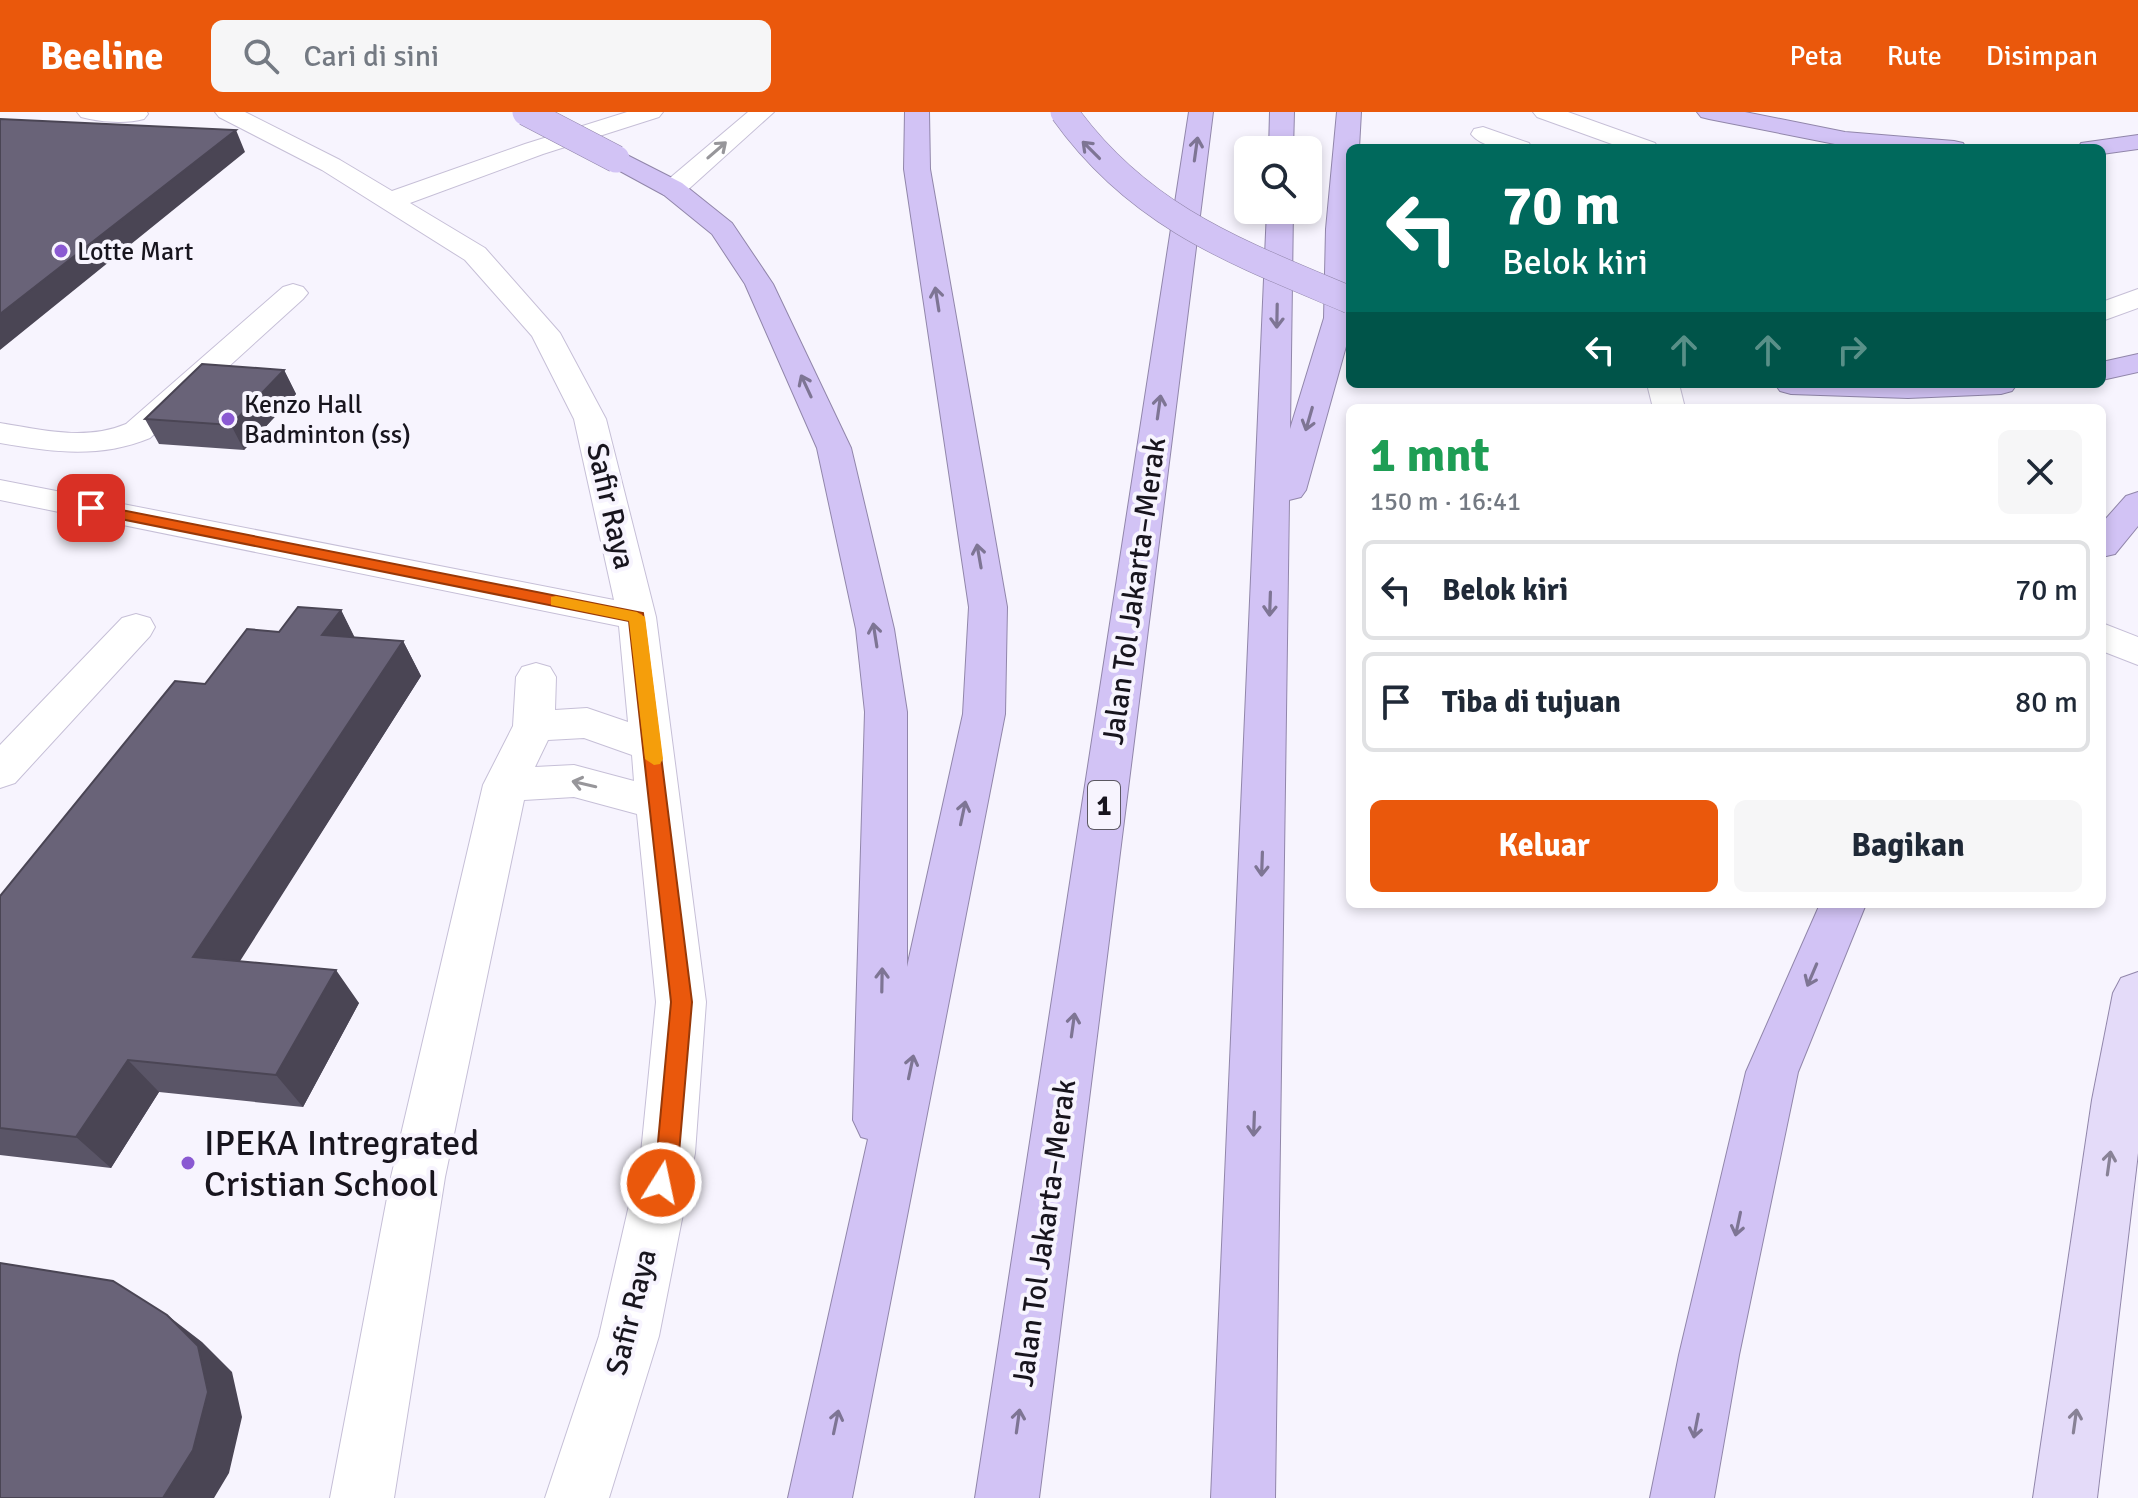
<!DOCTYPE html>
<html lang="id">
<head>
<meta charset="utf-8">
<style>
  :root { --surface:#fff; --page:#f6f6f7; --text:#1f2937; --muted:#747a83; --line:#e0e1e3; --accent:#ea580c }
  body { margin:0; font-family:Signika,sans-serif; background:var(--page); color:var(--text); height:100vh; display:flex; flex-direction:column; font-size:30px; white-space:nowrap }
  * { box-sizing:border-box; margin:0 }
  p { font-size:26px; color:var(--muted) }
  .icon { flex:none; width:44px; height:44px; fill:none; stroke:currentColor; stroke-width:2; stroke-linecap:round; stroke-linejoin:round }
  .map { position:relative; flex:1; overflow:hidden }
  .side { position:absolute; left:1346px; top:292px; width:760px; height:504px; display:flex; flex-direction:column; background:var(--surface); border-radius:12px; box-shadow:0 4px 12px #0003 }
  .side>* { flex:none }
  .banner { position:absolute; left:1346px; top:32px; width:760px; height:244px; border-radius:12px; box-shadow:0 4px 12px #0003; background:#00695c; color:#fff; overflow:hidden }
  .buttons { position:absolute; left:1234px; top:24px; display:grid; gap:16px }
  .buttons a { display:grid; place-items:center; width:88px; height:88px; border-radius:12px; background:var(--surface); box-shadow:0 4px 12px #0003; font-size:40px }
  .pin { position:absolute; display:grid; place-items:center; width:68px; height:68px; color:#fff; margin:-34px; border-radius:16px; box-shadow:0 4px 12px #0006 }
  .me { position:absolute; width:88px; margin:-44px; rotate:10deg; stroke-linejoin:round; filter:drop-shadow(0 0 6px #0008) }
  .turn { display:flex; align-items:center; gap:28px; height:168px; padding:0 24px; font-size:36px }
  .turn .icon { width:104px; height:104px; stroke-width:2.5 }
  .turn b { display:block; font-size:56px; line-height:68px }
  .lanes { display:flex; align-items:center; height:76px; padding:0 24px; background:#0003; justify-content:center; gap:40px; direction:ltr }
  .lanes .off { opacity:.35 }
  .round { display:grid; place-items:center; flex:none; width:84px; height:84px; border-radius:12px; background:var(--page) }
  .head { display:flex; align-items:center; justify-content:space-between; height:136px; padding:0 24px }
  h1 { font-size:48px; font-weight:700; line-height:60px; color:#1e9e55 }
  .button { display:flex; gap:16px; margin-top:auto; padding:16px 24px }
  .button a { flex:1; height:92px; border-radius:12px; background:var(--accent); color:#fff; font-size:32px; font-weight:700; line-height:92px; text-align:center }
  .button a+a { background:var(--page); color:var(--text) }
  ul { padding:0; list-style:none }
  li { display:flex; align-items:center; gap:24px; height:100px; margin:0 16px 12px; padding:0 8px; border:4px solid var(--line); border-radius:12px }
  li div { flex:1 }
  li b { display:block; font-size:30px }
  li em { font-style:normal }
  header { display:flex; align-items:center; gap:48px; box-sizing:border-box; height:112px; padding:0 40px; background:var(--accent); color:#fff }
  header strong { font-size:38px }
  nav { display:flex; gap:44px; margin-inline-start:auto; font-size:28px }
  .search { width:560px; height:72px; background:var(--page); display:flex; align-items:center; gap:20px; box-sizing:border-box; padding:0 28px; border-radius:12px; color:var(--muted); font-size:30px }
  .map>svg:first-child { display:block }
</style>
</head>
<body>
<header>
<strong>Beeline</strong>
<div class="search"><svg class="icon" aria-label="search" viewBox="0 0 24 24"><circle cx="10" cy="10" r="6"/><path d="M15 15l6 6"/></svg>Cari di sini</div>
<nav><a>Peta</a><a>Rute</a><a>Disimpan</a></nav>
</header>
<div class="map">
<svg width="2138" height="1386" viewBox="0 0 2138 1386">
  <rect width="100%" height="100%" fill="#f7f4fe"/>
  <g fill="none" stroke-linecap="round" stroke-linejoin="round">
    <defs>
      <path id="minor" d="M77 0H147L148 2 144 7C126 12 99 10 81 5Z
        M215 0H245L340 48 392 79 525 32 627 0H663L659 5 543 42 410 91 485 136 560 221 606 307 656 505 706 890 695 1041 659 1224 609 1386H545L599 1224 641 1041 656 890 637 702 574 685 524 688 445 1065 394 1386H330L391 1065 483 673 513 614 516 565 522 555 536 551 550 555 556 565 555 598 587 596 628 610 619 514 0 388V368L614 488 574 307 532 224 465 148 322 58 219 5ZM584 626 632 643 634 669 574 653 535 655 548 628Z
        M748 0H774L682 83H664L660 77 664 71Z
        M1533 0H1568L1655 31 1658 36H1623L1537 5Z
        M1483 15 1529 31 1532 36C1512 36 1485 39 1471 22L1474 17Z
        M293 172 303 175 308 181 303 187 150 326C99 347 52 340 0 331V311C42 318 86 329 126 312L283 175Z
        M2138 177V196L2102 209V190Z
        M1647 272H1679L1685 296H1653Z
        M136 502 150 506 155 515 150 524 15 671 0 676V633L122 506Z
        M2102 511 2138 525V553L2102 539Z"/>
      <path id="major" d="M2138 860V1041L2097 1386H2033L2092 988 2113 881 2121 866Z"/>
      <path id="highway" d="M905 0H929L930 57 1007 495 1005 602 852 1386H788L868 1027 861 1025 853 1008 865 600 856 517 817 336 745 172 712 122 664 83 607 52 603 47 607 42H625L682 71 732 111 773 172 851 336 894 517 907 600V855L963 602 969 495 904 57Z
        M1189 0H1213L1039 1386H975Z
        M1270 0H1294L1293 38H1269Z
        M1337 0H1361L1359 36H1350V220L1306 378 1301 385 1289 388 1275 1386H1211L1267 98H1293L1290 317 1324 206 1326 117Z
        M1697 0H1745L1845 20 1954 29 1963 31 1966 36 1845 34 1709 7 1701 5Z
        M2138 23V37L2102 42V36H2078L2081 31Z
        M2138 242V260L2102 268V250Z
        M1775 272H2017L2012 279 2001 282 1908 286 1791 282 1780 279Z
        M2138 380V414L2115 442 2102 445V411L2126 384Z
        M1820 792H1866L1798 960 1739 1243 1714 1386H1650L1679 1243 1746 960Z"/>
    </defs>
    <use href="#minor" stroke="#c6bfd7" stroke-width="2"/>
    <use href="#major" stroke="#9186aa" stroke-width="2"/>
    <use href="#highway" stroke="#9186aa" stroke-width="2"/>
    <use href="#minor" fill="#fff" fill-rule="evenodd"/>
    <use href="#major" fill="#e4dbf9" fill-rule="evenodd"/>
    <use href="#highway" fill="#d2c3f5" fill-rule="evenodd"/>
    <defs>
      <path id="highway-bridge" d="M526 0 616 47
        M1064 0C1139 105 1236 140 1350 188"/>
    </defs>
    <use href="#highway-bridge" stroke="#9186aa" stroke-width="28" stroke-linecap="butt"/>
    <use href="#highway-bridge" stroke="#d2c3f5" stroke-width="27"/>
  </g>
  <path fill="#5a5567" d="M284 258 296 282 244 338 159 332 145 307Z
    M341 498 354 525 403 529 421 564 239 849 359 891 303 995 159 980 111 1056 0 1043V784L205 572 279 520Z"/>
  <path fill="#4a4554" d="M236 18 245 40 0 238V202Z
    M284 258 296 282 244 338 231 313Z
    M341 498 359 534 322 523Z
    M403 529 421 564 221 879 193 845Z
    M336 858 359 891 303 995 276 963Z
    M128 948 159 980 111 1056 76 1025Z
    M167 1203 202 1230 232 1260 242 1305 229 1361 214 1386H163Z"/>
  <path fill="#696378" stroke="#4a4554" stroke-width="2" d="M0 7 236 18 0 202Z
    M202 252 284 258 231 313 145 307Z
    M298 495 341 498 322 523 403 529 193 845 336 858 276 963 128 948 76 1025 0 1016V784L175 569 205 572 247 517 279 520Z
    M0 1151 113 1169 167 1203 198 1234 208 1280 193 1338 163 1386H0Z"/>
  <defs><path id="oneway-shaft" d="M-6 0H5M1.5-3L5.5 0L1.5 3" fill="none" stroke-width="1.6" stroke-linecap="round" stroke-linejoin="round" transform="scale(2)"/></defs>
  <g stroke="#7e7594">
    <use href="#oneway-shaft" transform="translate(1196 37) rotate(-82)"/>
    <use href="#oneway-shaft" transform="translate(1091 38) rotate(-135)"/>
    <use href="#oneway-shaft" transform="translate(937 187) rotate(-99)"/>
    <use href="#oneway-shaft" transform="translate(1277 204) rotate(91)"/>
    <use href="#oneway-shaft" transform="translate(806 274) rotate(-115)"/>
    <use href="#oneway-shaft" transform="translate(1159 295) rotate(-82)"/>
    <use href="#oneway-shaft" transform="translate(1309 307) rotate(106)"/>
    <use href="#oneway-shaft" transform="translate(979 444) rotate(-100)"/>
    <use href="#oneway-shaft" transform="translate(1270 492) rotate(92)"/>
    <use href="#oneway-shaft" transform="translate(875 523) rotate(-99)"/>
    <use href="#oneway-shaft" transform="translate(963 701) rotate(-78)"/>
    <use href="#oneway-shaft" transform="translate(1262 752) rotate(92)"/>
    <use href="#oneway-shaft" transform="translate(1812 863) rotate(113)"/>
    <use href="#oneway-shaft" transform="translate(882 868) rotate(-89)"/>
    <use href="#oneway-shaft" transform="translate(1073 913) rotate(-82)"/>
    <use href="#oneway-shaft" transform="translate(911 955) rotate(-78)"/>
    <use href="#oneway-shaft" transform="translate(1254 1012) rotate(92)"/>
    <use href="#oneway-shaft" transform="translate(1738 1112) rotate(102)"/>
    <use href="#oneway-shaft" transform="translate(1018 1309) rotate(-82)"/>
    <use href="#oneway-shaft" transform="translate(836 1310) rotate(-78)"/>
    <use href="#oneway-shaft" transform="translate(1696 1314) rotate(101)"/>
  </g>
  <g stroke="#97969a">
    <use href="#oneway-shaft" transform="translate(717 38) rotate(-41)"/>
    <use href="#oneway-shaft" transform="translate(584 672) rotate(-167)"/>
  </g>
  <g stroke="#888296">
    <use href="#oneway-shaft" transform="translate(2109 1051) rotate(-82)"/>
    <use href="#oneway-shaft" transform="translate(2075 1309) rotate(-82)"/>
  </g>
  <path fill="#ea580c" stroke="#983908" stroke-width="2" d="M91 392 643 501 692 890 679 1041 669 1079 661 1082 653 1079 650 1071 657 1041 671 890 629 509 86 400 84 396Z"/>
  <path fill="#f59e0b" d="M556 484 637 500 645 505 663 647 660 652 654 653 645 647 629 509 551 493V485Z"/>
  <g fill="#8a59d2" stroke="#f7f4fe" stroke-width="3">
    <circle cx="61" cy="139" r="8"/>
    <circle cx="228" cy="307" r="8"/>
    <circle cx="188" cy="1051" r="8"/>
  </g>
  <g text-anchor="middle" stroke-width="8" stroke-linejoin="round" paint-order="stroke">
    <g font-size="26" fill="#18151e" stroke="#f7f4fe" text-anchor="start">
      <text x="77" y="148">Lotte Mart</text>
      <text x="244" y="301">Kenzo Hall<tspan x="244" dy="30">Badminton (ss)</tspan></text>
    </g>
    <rect fill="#f7f4fe" stroke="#5b5861" stroke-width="2" x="1088" y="669" width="32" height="48" rx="6"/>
    <g font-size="28" font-weight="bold" fill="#18151e">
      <text x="1104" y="703">1</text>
    </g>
    <g font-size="30" fill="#18151e" stroke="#f7f4fe">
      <text transform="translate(611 394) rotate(77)" y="10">Safir Raya</text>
      <text transform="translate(1134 479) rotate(-82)" y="10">Jalan Tol Jakarta–Merak</text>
      <text transform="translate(1044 1121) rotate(-82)" y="10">Jalan Tol Jakarta–Merak</text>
      <text transform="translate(631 1200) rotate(-76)" y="10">Safir Raya</text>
    </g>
    <g font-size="36" fill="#18151e" stroke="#f7f4fe" text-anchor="start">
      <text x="204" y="1043">IPEKA Intregrated<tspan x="204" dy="41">Cristian School</tspan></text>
    </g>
  </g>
</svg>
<div class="buttons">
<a><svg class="icon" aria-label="search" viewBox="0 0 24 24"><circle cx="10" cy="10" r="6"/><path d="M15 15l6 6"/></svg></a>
</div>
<div class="pin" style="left:91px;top:396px;background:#d93025"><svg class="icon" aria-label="arrive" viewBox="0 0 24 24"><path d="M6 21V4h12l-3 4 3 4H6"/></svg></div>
<svg class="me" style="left:661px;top:1071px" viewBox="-20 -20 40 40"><circle r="17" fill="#ea580c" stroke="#fff" stroke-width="3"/><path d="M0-11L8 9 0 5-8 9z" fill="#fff"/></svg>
<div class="banner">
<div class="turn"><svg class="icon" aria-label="left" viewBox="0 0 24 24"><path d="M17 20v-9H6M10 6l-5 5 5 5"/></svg><div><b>70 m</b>Belok kiri</div></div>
<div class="lanes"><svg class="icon" aria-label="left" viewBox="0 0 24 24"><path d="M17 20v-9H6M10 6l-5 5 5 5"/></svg><svg class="icon off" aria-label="ahead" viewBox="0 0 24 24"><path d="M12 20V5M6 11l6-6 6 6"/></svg><svg class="icon off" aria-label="ahead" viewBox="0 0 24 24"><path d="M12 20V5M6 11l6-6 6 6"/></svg><svg class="icon off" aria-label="right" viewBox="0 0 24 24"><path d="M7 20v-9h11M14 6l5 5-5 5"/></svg></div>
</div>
<section class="side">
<div class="head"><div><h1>1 mnt</h1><p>150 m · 16:41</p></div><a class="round"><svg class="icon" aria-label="close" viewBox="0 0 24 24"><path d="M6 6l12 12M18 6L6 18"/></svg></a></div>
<ul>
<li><svg class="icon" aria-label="left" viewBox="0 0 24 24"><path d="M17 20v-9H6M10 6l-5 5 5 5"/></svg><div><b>Belok kiri</b></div><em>70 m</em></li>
<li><svg class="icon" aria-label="arrive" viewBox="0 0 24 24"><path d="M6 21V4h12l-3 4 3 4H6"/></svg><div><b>Tiba di tujuan</b></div><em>80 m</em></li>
</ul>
<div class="button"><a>Keluar</a><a>Bagikan</a></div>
</section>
</div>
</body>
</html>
